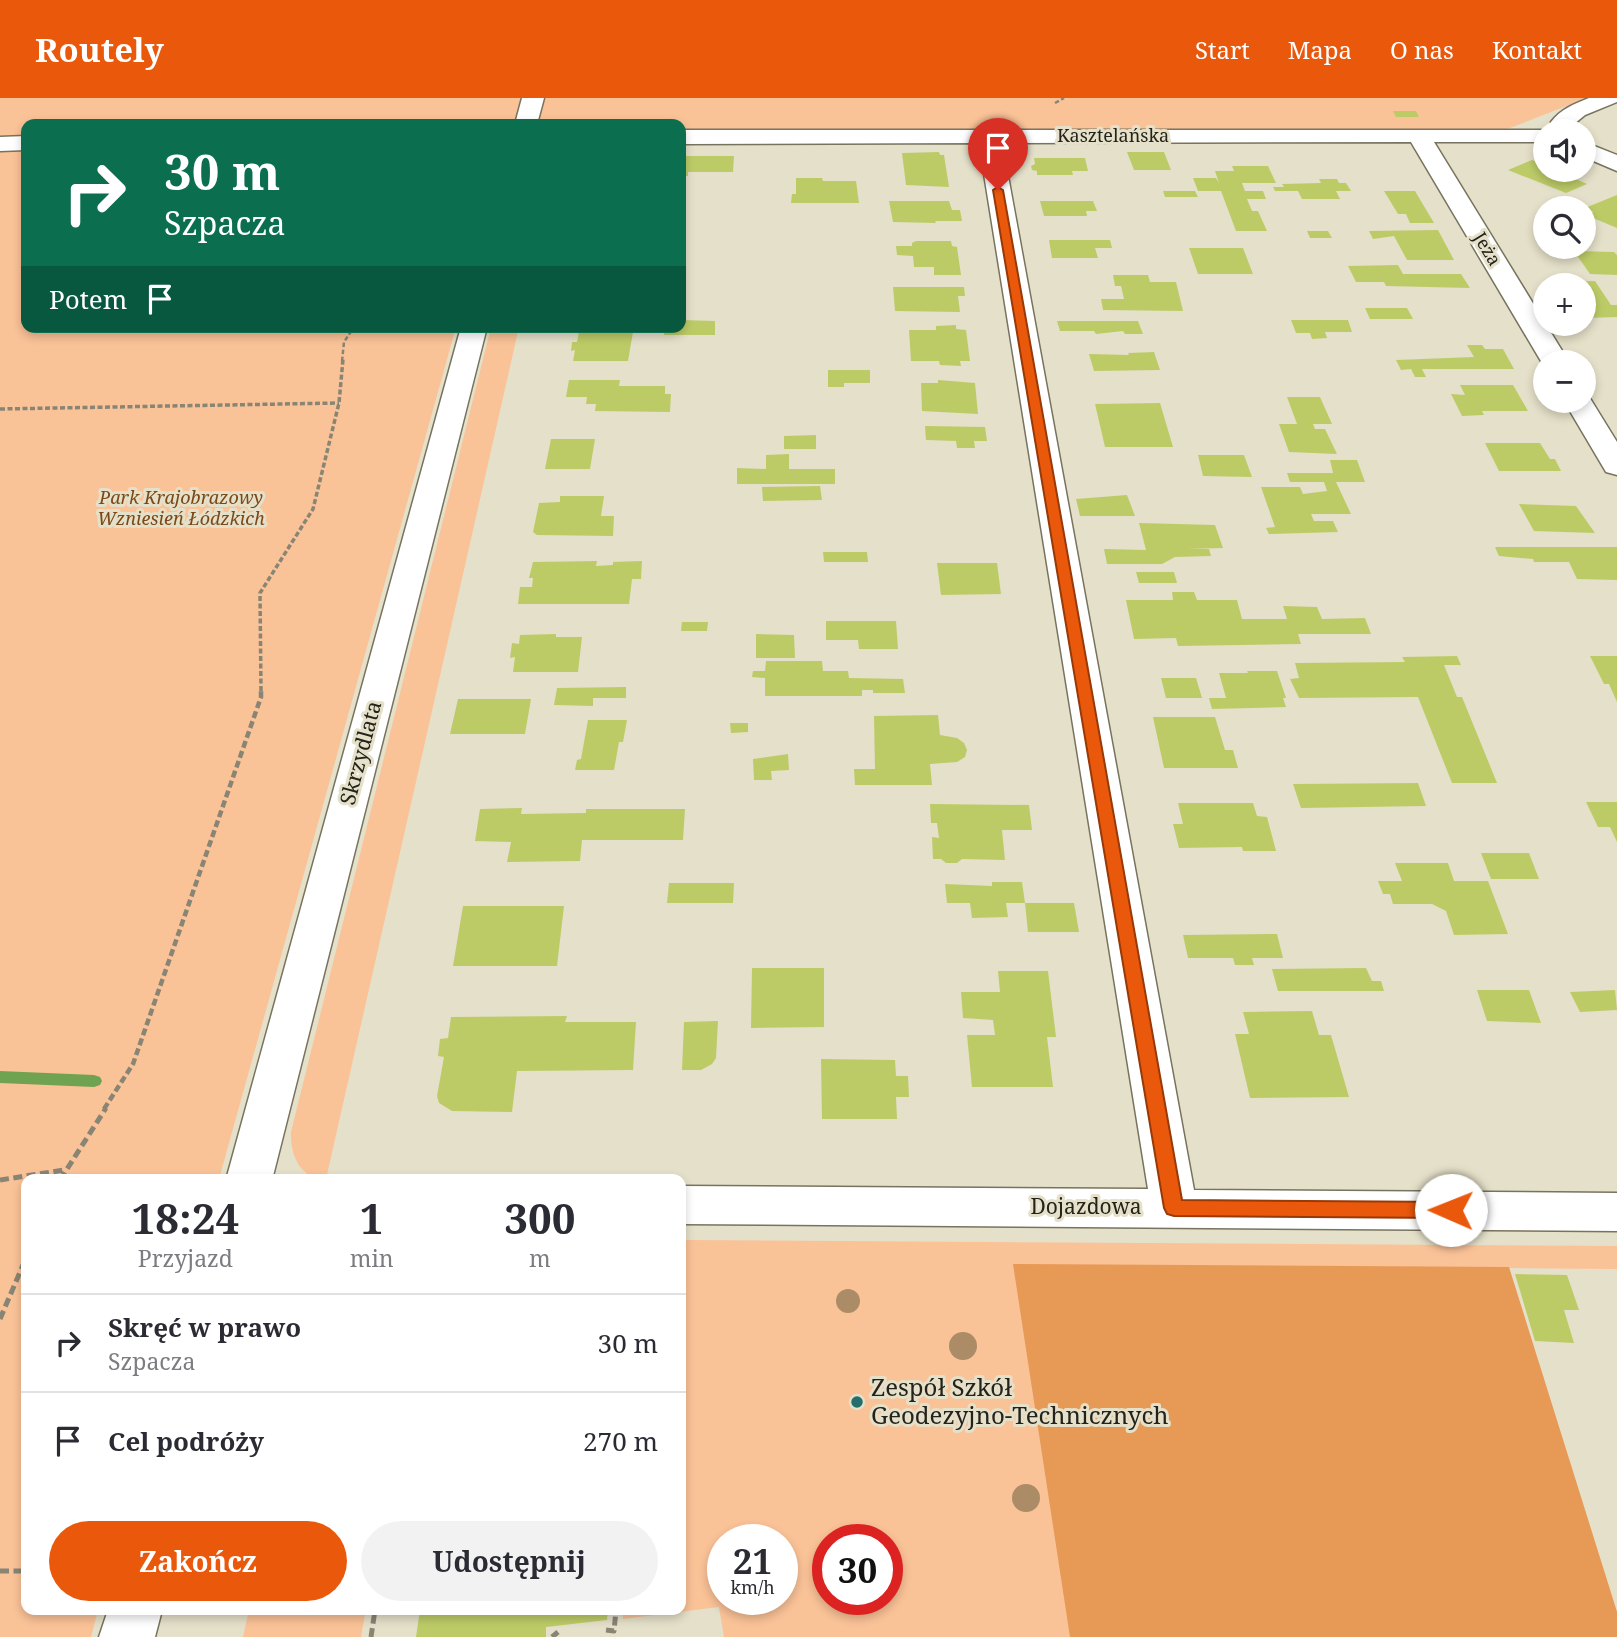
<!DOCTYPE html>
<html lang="pl">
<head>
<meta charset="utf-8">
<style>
  :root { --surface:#fff; --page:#f2f2f3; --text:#2b2b33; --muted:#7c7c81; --line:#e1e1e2; --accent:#ea580c }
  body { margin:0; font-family:"Noto Serif",serif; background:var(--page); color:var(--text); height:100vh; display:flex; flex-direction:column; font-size:26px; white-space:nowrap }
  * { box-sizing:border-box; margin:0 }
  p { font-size:23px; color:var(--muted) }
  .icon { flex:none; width:38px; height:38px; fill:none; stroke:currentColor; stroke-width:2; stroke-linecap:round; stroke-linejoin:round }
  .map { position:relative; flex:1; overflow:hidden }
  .sheet { position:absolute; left:21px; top:1076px; width:665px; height:441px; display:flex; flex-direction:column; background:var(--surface); border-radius:14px; box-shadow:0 4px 10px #0003 }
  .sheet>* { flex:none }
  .guide { position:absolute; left:21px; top:21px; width:665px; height:214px; border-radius:14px; box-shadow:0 4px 10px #0003; background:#0b6e4f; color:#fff; overflow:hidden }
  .tools { position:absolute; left:1533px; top:21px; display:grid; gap:14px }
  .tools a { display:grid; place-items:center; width:63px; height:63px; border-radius:50%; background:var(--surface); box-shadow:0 4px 10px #0003; font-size:35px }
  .speed { position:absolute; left:707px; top:1426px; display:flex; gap:14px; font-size:35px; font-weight:700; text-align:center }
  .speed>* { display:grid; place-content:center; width:91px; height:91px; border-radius:50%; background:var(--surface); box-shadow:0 4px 10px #0003; line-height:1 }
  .speed small { font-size:18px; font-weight:400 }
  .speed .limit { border:10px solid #d22; background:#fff; color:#111 }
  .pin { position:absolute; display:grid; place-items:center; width:60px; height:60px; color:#fff; margin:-72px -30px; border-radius:50% 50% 50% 0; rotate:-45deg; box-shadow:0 0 7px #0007 }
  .pin .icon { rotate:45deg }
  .me { position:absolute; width:77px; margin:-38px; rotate:271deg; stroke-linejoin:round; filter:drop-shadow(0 0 5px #0008) }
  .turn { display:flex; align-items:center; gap:24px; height:147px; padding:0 28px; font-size:32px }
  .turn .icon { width:91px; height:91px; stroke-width:2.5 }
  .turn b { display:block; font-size:49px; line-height:60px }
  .then { display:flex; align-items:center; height:66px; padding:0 28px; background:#0003; gap:14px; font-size:26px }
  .eta { display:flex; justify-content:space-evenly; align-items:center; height:119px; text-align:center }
  .eta b { font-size:42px; font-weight:700; line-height:49px }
  .action { display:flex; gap:14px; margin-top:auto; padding:14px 28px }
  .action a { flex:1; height:80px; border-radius:42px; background:var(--accent); color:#fff; font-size:28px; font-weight:700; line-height:80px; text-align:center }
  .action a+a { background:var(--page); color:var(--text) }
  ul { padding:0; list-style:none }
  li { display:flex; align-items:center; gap:21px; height:98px; padding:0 28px; border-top:2px solid var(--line) }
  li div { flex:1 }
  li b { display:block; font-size:26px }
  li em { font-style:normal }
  header { display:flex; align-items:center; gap:42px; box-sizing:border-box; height:98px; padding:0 35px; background:var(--accent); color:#fff }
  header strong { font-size:33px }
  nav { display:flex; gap:38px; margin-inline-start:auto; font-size:24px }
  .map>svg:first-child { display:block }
</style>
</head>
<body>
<header>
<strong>Routely</strong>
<nav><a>Start</a><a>Mapa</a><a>O nas</a><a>Kontakt</a></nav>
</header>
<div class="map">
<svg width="1617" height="1539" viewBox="0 0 1617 1539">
  <rect width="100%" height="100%" fill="#e5e0c9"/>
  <path fill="#fac297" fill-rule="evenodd" d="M0 0H1587L1505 32 681 33V26H26V229H456L219 1081 26 1082V1512H98L91 1539H0Z
    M491 229H519L326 1081C300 1081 290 1057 291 1034Z
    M681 1142 1617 1148V1171L1509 1170 1617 1514V1539H724L719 1509 623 1521V1512H681ZM723 1442H782V1502H723ZM828 1442H887V1502H828Z
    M249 1512H344L365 1516 361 1539H243Z"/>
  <path fill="#e79956" d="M1013 1166 1509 1169 1617 1514V1539H1070Z"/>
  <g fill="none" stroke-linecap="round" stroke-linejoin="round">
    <path fill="#70a351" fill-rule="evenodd" d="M0 973 94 977 100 979 102 983 100 987 94 989 0 985Z"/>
  </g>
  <path fill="#bdcb67" d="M1393 13H1416L1419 19H1396Z
    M939 54 940 57H944L949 89 906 87 902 55Z
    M1127 54H1164L1171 72H1134Z
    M687 58H734L733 74H688V78H681V61Z
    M1034 60H1085L1088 73H1072L1073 77H1037V73L1032 72 1031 68 1035 66Z
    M1532 62 1545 67V72H1556L1587 86 1566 95 1508 72Z
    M1232 68H1268L1276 85H1242L1245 93H1263L1266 101H1247L1252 113H1258L1267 133H1236L1221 93H1198L1193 80H1216L1219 85 1215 73H1234Z
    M796 80H822L823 83H856L859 105H791L792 96H796Z
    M1319 81H1337L1339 85H1346L1351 93H1336L1340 101H1302L1298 93H1275L1273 89H1284L1282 86 1321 85Z
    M1163 93H1195L1198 99H1165Z
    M1384 93H1415L1434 125H1410L1406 116H1398Z
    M1617 97V130L1586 117 1594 114 1585 110Z
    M889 103H949L952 112H960L962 123H935L936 125 893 124Z
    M1040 103H1093L1097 113H1086L1087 118H1044Z
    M1438 132 1454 162H1407L1394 138 1373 141 1369 133Z
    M1307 133H1328L1332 140H1310Z
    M1049 142H1110L1112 150H1095L1098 160H1052Z
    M916 143H951L952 148 957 149 961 177H934V169H914L913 158 897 157 896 148H912V145Z
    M1189 150H1243L1253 176H1198Z
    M1574 153 1614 154 1617 157V177L1590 176Z
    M1398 167 1403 176H1461L1470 190 1386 188 1384 184H1356L1348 168Z
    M1113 177H1148L1150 184H1176L1183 213 1103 212 1101 201H1124L1121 188H1115Z
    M1595 183 1611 207H1617V219L1584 220V187H1556L1553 184Z
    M893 189H964L965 198H958L960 214 895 213Z
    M1365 210H1407L1413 221H1370Z
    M681 222 715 223V237H664L665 229H681Z
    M1291 222H1348L1352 234H1325L1327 240 1312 241 1310 235H1296Z
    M1057 223H1138L1143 236H1125L1123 233 1096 236 1094 233H1060Z
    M956 227V231L966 232 970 263H960L961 268 940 267 939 263H911L909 232H936V228Z
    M579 234H633L628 263H573L575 252 571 253 572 244H577Z
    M1467 247H1482L1485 251H1503L1514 271H1422L1426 279H1415L1411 271 1401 272 1396 262 1474 259Z
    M1154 254 1160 272 1094 273 1089 256 1129 257 1128 255Z
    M828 272H870V285H844V289H828Z
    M569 282H620L619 288H665V296H671L670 314 595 313 596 306H586L587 299H566Z
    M938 282 975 285 978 316 922 313 921 285H938Z
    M1460 287H1513L1528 313H1482L1484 317 1462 318 1451 296 1465 297Z
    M1287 299H1320L1332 326H1313L1315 331H1325L1337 356 1289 354 1279 326H1297Z
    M1160 305 1173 349H1105L1095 306Z
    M925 328 985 329 987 343H974L975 350H957L956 343 926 342Z
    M816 337V351H784V338Z
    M551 341H595L590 371H545Z
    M1485 345H1540L1550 361H1555L1561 373H1499Z
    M789 356V371H835V386H737V370L766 371V357Z
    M1198 357H1244L1252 379 1203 378Z
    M1330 362H1357L1365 384H1336L1351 416H1311L1314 423H1333L1338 434 1269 436 1266 430 1275 429 1261 389H1300L1303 396 1327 393 1324 384H1290L1287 375H1333Z
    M820 388 822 402 763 403 762 389Z
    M1127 397 1135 418H1080L1076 401Z
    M560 398H604L601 418H614L613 438 537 437 533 434 539 405 560 404Z
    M1519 406 1576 408 1595 435 1534 433Z
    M1139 425 1215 427 1223 450 1187 451H1209L1211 458 1175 459 1162 466H1107L1104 451 1146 452Z
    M1495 449H1617V482L1577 481 1569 464H1534L1533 461 1499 458Z
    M823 454H867L868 464H824Z
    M597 463 596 468 613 467V464L642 463 641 481H632L629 506H518L520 489H532L533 480H529L533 464Z
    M937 465H997L1001 496 941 497Z
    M1136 474H1174L1177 485H1139Z
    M1172 494H1194L1197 502H1237L1242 521H1287L1283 508 1317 509 1322 521 1365 520 1371 536H1298L1301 546 1178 548 1176 540 1134 541 1126 502H1173Z
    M826 523H896L898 551H859L858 542H826Z
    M682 524H708L707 533H681Z
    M556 536V539H582L578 574H513L515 559 510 560 512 545 519 546 520 537Z
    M756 536 794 537 795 560H756Z
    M1457 558 1461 567H1444L1457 599H1462L1497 685H1452L1418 599 1299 600 1290 581 1299 580 1295 565 1405 564 1402 559Z
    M1590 558H1617V604L1609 586H1604Z
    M766 563H822L823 573H848L849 580 903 581 905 595H873V592H862V598H765V580L752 579 753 573H765Z
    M1247 573H1277L1286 600H1283L1286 609 1212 611 1209 600H1226L1219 575H1248Z
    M1161 580H1196L1202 600H1166Z
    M626 589V600H593V608L554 607 557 590Z
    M458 601H531L525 636H450Z
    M938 617 940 637 957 640 964 645 967 652 965 659 957 664 930 666 932 687H855L854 671H875L874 618Z
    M1153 619H1215L1225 652H1233L1238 670H1164Z
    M588 622H627L623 644H619L614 672H575L577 662 581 661Z
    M730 625H748V634L731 635Z
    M788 656 789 672 771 673 772 682H754L753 661Z
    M1418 685 1426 708 1301 710 1293 686Z
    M1586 704H1617V744L1610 729H1598Z
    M1178 705H1253L1257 718 1267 719 1276 753H1243L1242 749 1179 750 1173 726H1183Z
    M930 706 1029 707 1032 732H1002L1005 762 962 761 957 765H946L941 761H933L932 739 939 740 937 725H931Z
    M522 710 521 716 586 715V711H685L683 742H582L580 763 507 764 511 744 475 743 480 711Z
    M1481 755H1529L1539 781H1491Z
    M1395 765H1448L1454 783H1488L1508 836 1454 837 1446 813 1432 806H1393L1390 796H1383L1378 783H1402Z
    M992 784H1022L1025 805H1074L1079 834H1028L1025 805H1006L1008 819 972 820 970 805H947L945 786 992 788Z
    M669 785H734L733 805H667Z
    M463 808H564L557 868H453Z
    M1277 836 1283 860H1252L1254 867H1235L1233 860H1188L1183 837Z
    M752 870H824V929L751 930Z
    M1366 870 1372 883H1381L1384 893H1278L1272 871Z
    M998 873H1048L1056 939H1047L1053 989H972L967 937H995L993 922 963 920 961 894H1000Z
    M1477 892H1529L1541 925 1487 923Z
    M1615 892 1617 912 1580 914 1570 894Z
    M1312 913 1319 937H1331L1349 999 1250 1000 1235 936H1249L1243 914Z
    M567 918 565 924H636L633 972 517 973 512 1014 452 1013 439 1005 437 998 444 959 438 958 440 941 448 940 451 919Z
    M718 923 716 960 712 966 701 972H682L684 924Z
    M821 961 895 962 896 978H908L909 999H896L897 1021H822Z
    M1515 1176 1567 1177 1579 1212H1564L1574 1245 1535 1243Z
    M420 1512H608L607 1522 546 1529V1539H416Z"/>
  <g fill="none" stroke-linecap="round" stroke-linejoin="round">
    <defs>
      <path id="minor" d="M522 0H544L537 26H515Z
        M1589 0H1617V4L1585 17 1574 26 1575 33H1545V44H1434L1569 264H1545V270L1411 44 1002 45 1194 1092 1617 1095V1133L681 1126V1088L1148 1091 979 45 681 46V32H1553L1551 24C1561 11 1574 6 1589 0Z
        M26 38V52L0 53V39Z
        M1584 44 1617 57V73L1584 59Z
        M461 229H487L272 1082H226Z
        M1584 296 1588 297 1617 344V377L1606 374 1564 303H1584Z
        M108 1512H162L155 1539H99Z"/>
    </defs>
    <use href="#minor" stroke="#77735e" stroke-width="3"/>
    <path stroke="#888575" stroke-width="2.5" stroke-dasharray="4.5 2.5" stroke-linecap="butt" d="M1055 5 1064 0
      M342 263 344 244 354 229"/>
    <path stroke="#888575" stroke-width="3.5" stroke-dasharray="5 2.5" stroke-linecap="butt" d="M0 311 339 305
      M261 593 260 495 313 411 339 305 343 261"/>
    <path stroke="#888575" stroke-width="4.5" stroke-dasharray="7 3.5" stroke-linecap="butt" d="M104 1011 133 966 261 599V592"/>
    <path stroke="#888575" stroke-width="5" stroke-dasharray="9 4.5" stroke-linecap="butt" d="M0 1082 64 1072
      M60 1082 106 1010
      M0 1221 26 1160
      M0 1473H26
      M606 1532 614 1533 616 1512
      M371 1539 375 1512
      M552 1539 558 1534"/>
    <use href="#minor" fill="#fff" fill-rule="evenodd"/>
  </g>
  <g fill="#ab8c67">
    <circle cx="848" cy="1203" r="12"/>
    <circle cx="963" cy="1248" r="14"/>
    <circle cx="1026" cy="1400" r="14"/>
  </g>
  <path fill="#ea580c" stroke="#983908" stroke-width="2" d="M998 89 1003 92 1182 1102 1451 1104 1457 1107 1460 1112 1457 1118 1451 1120 1174 1118 1167 1116 1164 1110 993 92Z"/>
  <circle fill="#246f6c" stroke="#e5e0c9" stroke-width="2.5" cx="857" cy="1304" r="7"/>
  <g text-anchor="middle" stroke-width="6" stroke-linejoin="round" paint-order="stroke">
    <g font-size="18" fill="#24221a" stroke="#e5e0c9">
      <text x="1113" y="44">Kasztelańska</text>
      <text transform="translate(1487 151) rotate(59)" y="6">Jeża</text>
    </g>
    <g font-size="18" font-style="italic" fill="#7c4817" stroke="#e5e0c9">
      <text x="181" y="406">Park Krajobrazowy<tspan x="181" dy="21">Wzniesień Łódzkich</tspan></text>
    </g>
    <g font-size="21" fill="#24221a" stroke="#e5e0c9">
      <text transform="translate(361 655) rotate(-75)" y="7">Skrzydlata</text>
      <text x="1086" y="1116">Dojazdowa</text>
    </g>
    <g font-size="24" fill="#24221a" stroke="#e5e0c9" text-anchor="start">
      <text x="871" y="1298">Zespół Szkół<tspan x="871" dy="28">Geodezyjno-Technicznych</tspan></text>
    </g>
  </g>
</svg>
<div class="tools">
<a><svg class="icon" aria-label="sound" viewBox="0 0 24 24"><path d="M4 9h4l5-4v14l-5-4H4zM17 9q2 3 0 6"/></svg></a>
<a><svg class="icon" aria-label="search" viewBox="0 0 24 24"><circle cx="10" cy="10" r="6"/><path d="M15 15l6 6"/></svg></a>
<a>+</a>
<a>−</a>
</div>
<div class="speed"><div>21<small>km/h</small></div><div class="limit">30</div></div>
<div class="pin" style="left:998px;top:92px;background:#d93025"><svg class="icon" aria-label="arrive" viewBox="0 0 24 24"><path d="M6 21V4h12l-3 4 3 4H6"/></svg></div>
<svg class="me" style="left:1451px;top:1112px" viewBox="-20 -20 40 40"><circle r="19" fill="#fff"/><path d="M0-13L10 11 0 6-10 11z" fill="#ea580c"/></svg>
<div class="guide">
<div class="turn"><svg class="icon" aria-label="right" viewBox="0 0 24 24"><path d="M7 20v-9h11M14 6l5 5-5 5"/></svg><div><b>30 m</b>Szpacza</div></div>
<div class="then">Potem<svg class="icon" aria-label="arrive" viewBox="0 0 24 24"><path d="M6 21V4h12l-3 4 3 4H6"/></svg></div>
</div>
<section class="sheet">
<div class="eta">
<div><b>18:24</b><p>Przyjazd</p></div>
<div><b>1</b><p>min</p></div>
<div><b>300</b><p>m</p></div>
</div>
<ul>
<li><svg class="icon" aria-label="right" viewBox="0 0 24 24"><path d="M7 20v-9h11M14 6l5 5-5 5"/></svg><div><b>Skręć w prawo</b><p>Szpacza</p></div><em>30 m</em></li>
<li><svg class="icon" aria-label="arrive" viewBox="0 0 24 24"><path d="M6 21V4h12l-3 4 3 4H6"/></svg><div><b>Cel podróży</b></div><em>270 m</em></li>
</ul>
<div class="action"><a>Zakończ</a><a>Udostępnij</a></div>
</section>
</div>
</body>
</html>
